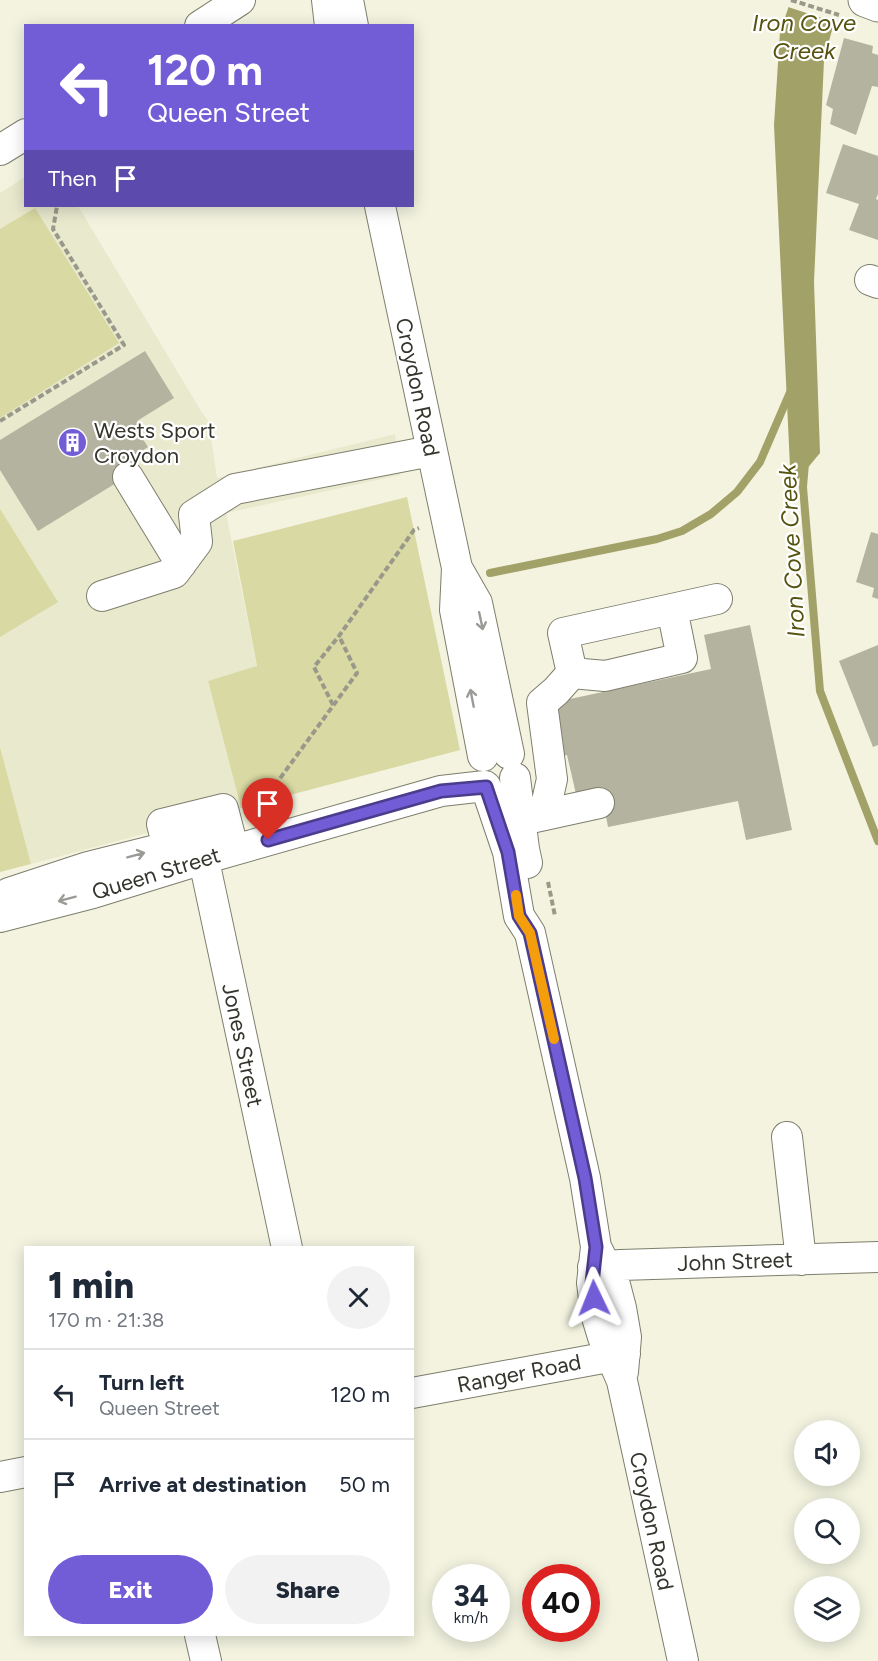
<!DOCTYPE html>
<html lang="en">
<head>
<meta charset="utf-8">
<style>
  :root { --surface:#fff; --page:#f2f2f3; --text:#1f2937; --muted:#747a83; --line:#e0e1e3; --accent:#735dd7 }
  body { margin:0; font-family:Figtree,sans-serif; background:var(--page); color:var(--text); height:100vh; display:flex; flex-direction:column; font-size:22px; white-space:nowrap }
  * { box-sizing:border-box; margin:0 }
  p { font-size:20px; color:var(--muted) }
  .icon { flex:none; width:33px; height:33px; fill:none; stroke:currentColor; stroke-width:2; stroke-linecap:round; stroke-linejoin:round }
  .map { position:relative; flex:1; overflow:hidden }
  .panel { position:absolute; left:24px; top:1246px; width:390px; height:390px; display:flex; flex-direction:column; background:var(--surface); border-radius:0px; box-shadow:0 3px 15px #0003 }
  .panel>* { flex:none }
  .hud { position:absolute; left:24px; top:24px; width:390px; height:183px; border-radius:0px; box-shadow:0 3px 15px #0003; background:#735dd7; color:#fff; overflow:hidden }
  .controls { position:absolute; left:794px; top:1420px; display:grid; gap:12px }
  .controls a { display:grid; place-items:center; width:66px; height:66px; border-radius:50%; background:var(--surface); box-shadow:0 3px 15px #0003; font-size:30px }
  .speed { position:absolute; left:432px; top:1564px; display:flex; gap:12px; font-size:30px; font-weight:700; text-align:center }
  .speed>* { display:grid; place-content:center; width:78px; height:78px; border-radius:50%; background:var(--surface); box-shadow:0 3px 15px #0003; line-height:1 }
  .speed small { font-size:15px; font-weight:400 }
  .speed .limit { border:9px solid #d22; background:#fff; color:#111 }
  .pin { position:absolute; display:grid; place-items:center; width:51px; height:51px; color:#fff; margin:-62px -26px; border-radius:50% 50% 50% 0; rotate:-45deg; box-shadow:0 0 6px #0007 }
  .pin .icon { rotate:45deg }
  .me { position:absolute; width:66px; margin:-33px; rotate:358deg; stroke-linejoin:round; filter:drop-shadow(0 0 4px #0008) }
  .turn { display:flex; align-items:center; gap:21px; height:126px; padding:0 24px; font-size:27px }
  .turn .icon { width:78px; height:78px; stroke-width:2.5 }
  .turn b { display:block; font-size:42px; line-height:51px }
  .then { display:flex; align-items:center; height:57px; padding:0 24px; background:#0003; gap:12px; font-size:22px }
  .round { display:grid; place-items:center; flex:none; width:63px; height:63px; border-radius:32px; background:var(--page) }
  .summary { display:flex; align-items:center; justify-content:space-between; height:102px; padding:0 24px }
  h1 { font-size:36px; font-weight:800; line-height:45px }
  .primary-button { display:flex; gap:12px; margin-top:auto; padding:12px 24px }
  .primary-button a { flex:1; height:69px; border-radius:36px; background:var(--accent); color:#fff; font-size:24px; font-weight:800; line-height:69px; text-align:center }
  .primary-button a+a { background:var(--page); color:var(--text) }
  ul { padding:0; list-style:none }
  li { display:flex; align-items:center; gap:18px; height:90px; padding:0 24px; border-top:2px solid var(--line) }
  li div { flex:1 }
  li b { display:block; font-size:22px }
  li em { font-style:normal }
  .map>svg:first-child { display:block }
</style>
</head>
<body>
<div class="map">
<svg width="878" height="1661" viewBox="0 0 878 1661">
  <rect width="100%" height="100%" fill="#f3f3e0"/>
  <path fill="#e9e9ce" d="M25 177 26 206H78L201 411 209 422 217 478 395 434 400 475 226 513 257 667 208 682 241 808 31 864 0 747V193Z"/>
  <path fill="#d9d9a3" d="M35 208 119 343 0 418V229Z
    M407 497 460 750 241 808 208 681 257 666 233 541Z
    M0 509 58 602 0 637Z
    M0 747 31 864 0 872Z"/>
  <path fill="#a2a168" d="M791 0H840L824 60 814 282 820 453 791 488 774 125 780 32Z"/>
  <path fill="#f3f3e0" d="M788 0H843L837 23 785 6Z"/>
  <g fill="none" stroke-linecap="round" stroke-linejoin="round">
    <path stroke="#a2a168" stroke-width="8" d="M805 463 803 487 820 691 878 841
      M490 573 657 539 682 531 711 514 737 492 760 462 791 390"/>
  </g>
  <path fill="#b3b3a0" d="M844 38 873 46 872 53 878 55V87L872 86 856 135 830 124 833 109 826 105Z
    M843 144 878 156V194L876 199 878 200V240L849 230 859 204 826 193Z
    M145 351 174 398 137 421 141 428 137 430 148 447 114 468 121 480 38 531 0 470V440Z
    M871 532 878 534V599L872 597 874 588 856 582Z
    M750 625 792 830 746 840 738 801 608 827 601 789 576 794 567 755 562 756 551 703 711 669 704 635Z
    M878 645V745L873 747 839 661Z"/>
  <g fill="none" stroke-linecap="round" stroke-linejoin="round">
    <defs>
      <path id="minor" d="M327 0 330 26
        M348 0 353 26
        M200 26 240 0
        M0 150 26 134
        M380 206 457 568 455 610 483 756
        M870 280 878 283
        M128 477 181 564
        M457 568 477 603 509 754
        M102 596 174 573 197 542 194 515 235 489 431 451
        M572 673 605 676 682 658 672 609
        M515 778 524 849 527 863
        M486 787 508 852 519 916 530 933 585 1178 596 1247 592 1283 596 1314 603 1337 622 1381 683 1661
        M544 815 552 779 542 703 556 691 572 673 563 633 717 599
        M526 819 599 803
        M200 842 287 1248
        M168 847 162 824 223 809 230 836
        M0 898 9 893 88 867 168 847 214 839
        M0 917 93 893 203 859 441 791 485 786
        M787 1137 801 1260
        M598 1251 615 1285 621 1308 626 1337 623 1372
        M593 1267 621 1265 878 1257
        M412 1393 625 1354
        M0 1477 26 1472
        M200 1635 206 1661"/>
      <path id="major" d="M865 0 878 5"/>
    </defs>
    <use href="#minor" stroke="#7e7e6d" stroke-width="32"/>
    <use href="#major" stroke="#7e7e6d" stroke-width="35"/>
    <path stroke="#99998b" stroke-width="4" stroke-dasharray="6 3" stroke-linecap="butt" d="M791 0 839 15
      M0 421 124 345 53 229 57 206
      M333 705 314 667 339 636 414 530 419 528
      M251 811 257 809 262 803 357 673 339 636
      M548 882 555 916"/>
    <use href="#minor" stroke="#fff" stroke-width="30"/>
    <use href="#major" stroke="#fff" stroke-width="33"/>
  </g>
  <defs><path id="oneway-shaft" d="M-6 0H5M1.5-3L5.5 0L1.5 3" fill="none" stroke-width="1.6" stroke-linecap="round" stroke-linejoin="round" transform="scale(1.5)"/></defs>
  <g stroke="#9a9a96">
    <use href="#oneway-shaft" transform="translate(481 621) rotate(78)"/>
    <use href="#oneway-shaft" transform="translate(472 698) rotate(-101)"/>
    <use href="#oneway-shaft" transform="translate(136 855) rotate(-15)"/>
    <use href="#oneway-shaft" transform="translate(67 899) rotate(165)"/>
  </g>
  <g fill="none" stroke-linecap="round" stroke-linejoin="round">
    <defs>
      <path id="route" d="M268 840 441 791 486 787 508 852 519 916 530 933 585 1178 596 1247 592 1283 594 1298"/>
    </defs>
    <use href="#route" stroke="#4b3c8c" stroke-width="15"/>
    <use href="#route" stroke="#735dd7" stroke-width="10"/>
    <path stroke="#f59e0b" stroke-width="10" d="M516 895 519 916 530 933 554 1039"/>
  </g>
  <defs>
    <symbol id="building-disc" viewBox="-11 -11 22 22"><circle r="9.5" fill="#735dd7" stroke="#fff"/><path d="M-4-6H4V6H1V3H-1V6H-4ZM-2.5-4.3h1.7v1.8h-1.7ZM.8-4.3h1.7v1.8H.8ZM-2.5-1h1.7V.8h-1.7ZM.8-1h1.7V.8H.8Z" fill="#fff"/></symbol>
  </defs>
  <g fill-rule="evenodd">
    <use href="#building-disc" x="56" y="426" width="33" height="33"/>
  </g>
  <g text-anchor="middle" stroke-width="4.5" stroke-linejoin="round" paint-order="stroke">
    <g font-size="22" fill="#35352d" stroke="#fff">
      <text transform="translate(418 387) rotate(78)" y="8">Croydon Road</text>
      <text transform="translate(156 873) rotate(-17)" y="8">Queen Street</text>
      <text transform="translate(243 1045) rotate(78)" y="8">Jones Street</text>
      <text transform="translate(735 1261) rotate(-2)" y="8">John Street</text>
      <text transform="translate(519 1373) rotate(-11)" y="8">Ranger Road</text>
      <text transform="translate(652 1521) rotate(78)" y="8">Croydon Road</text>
    </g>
    <g font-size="22" fill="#35352d" stroke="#fff" text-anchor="start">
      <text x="94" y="438">Wests Sport<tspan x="94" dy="25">Croydon</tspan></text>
    </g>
    <g font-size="24" font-style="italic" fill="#56530f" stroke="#fff">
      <text x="804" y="31">Iron Cove<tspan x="804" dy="28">Creek</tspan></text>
      <text transform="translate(792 551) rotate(-93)" y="8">Iron Cove Creek</text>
    </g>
  </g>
</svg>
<div class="controls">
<a><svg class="icon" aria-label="sound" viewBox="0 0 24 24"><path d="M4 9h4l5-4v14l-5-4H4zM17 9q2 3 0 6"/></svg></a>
<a><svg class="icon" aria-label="search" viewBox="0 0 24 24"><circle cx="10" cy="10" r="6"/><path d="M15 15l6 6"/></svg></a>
<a><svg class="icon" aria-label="layers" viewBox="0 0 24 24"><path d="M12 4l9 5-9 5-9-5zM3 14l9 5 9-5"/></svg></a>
</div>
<div class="speed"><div>34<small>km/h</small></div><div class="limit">40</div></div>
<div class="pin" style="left:268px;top:840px;background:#d93025"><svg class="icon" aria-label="arrive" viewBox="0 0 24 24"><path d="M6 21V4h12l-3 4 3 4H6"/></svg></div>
<svg class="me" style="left:594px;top:1298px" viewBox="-20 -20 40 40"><path d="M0-17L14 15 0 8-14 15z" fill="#735dd7" stroke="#fff" stroke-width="4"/></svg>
<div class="hud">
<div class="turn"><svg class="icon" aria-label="left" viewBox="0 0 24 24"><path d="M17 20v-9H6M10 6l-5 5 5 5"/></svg><div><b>120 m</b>Queen Street</div></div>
<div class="then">Then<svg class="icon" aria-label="arrive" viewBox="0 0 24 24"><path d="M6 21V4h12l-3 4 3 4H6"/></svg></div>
</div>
<section class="panel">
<div class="summary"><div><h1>1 min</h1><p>170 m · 21:38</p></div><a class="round"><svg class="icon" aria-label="close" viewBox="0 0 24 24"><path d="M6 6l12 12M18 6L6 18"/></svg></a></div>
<ul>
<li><svg class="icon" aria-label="left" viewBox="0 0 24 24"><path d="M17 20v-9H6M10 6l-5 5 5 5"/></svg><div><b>Turn left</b><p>Queen Street</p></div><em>120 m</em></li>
<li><svg class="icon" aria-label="arrive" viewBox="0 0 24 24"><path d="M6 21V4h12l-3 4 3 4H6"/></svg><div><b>Arrive at destination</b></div><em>50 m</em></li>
</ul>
<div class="primary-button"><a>Exit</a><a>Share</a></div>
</section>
</div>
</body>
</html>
